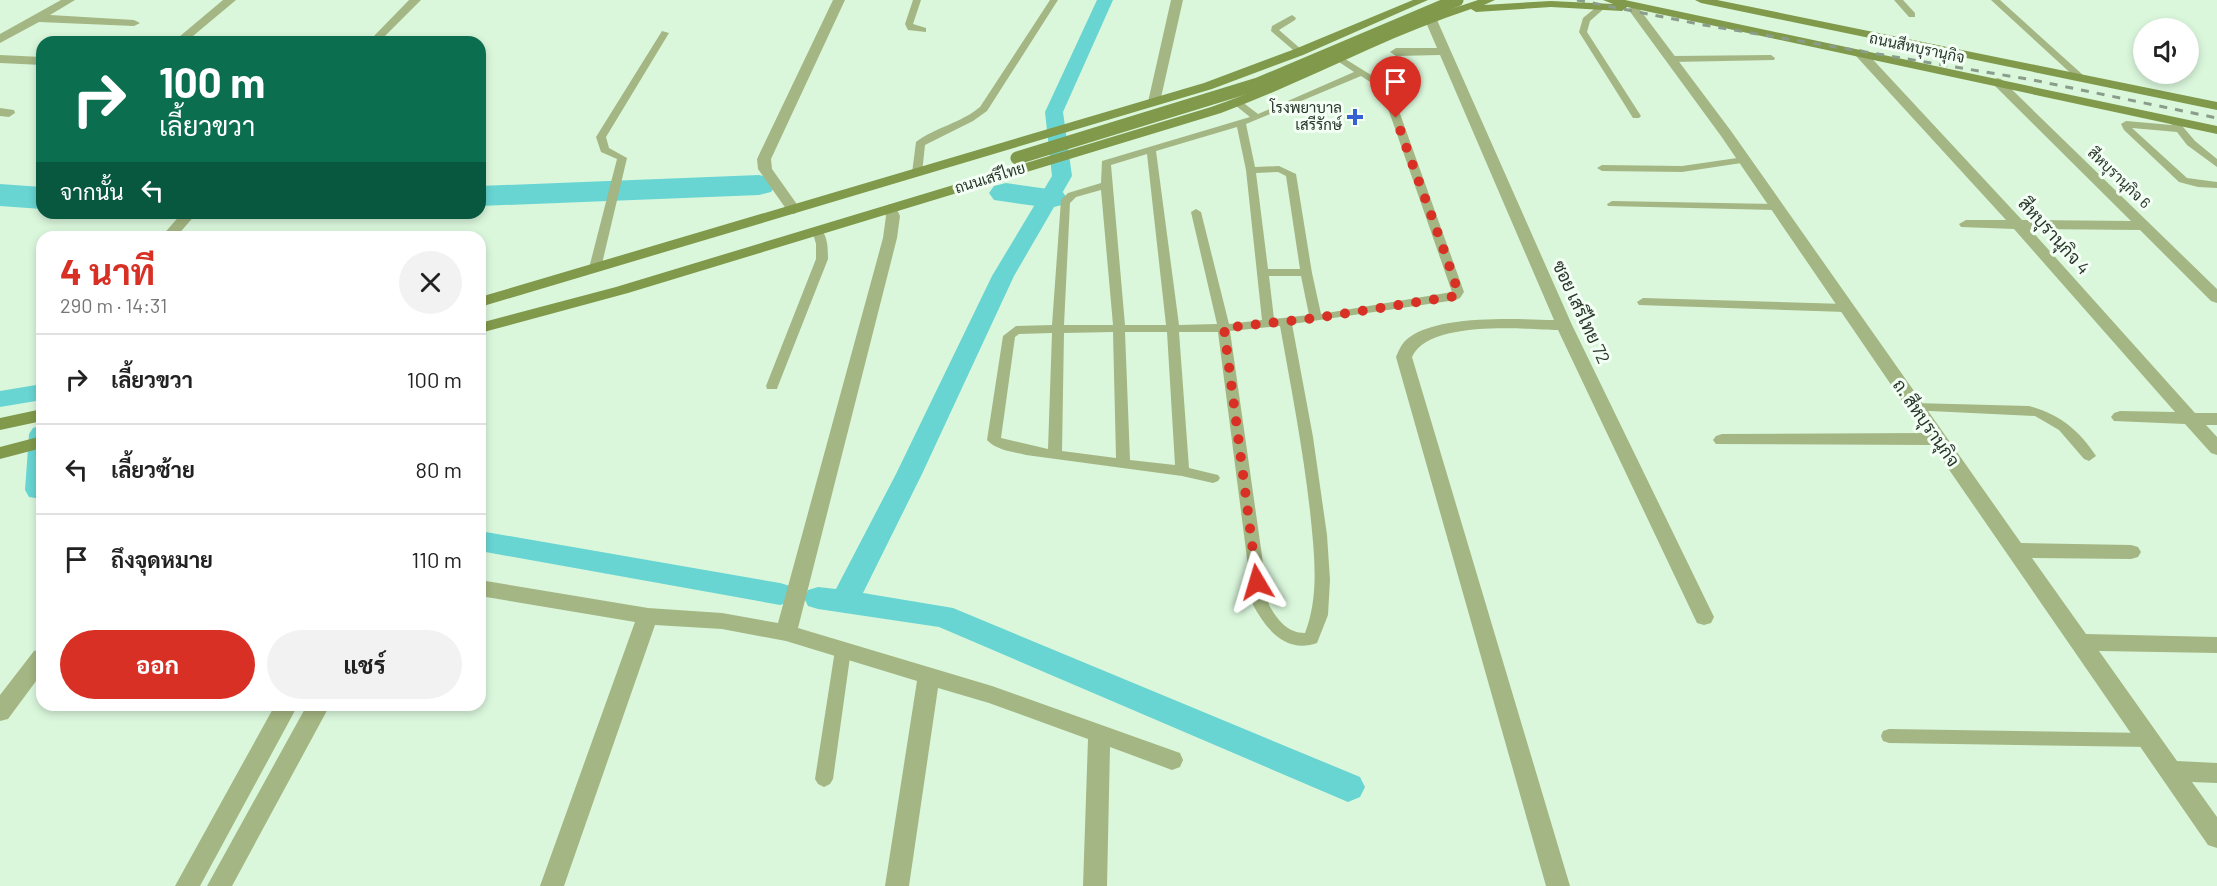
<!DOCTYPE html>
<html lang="th">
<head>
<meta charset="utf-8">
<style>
  :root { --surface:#fff; --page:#f2f2f2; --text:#222; --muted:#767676; --line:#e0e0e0; --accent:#d93025 }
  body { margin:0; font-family:Barlow,Sarabun,sans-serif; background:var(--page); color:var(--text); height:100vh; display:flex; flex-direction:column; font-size:22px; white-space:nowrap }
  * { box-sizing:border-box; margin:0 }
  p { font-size:20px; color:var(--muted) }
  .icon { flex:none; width:33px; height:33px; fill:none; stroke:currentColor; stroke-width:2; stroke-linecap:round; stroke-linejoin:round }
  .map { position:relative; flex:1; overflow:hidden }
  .drawer { position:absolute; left:36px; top:231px; width:450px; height:480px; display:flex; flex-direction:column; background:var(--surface); border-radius:18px; box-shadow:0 3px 9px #0003 }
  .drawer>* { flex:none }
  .top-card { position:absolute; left:36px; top:36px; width:450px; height:183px; border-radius:18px; box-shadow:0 3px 9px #0003; background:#0b6e4f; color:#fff; overflow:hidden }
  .buttons { position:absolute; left:2133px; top:18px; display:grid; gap:12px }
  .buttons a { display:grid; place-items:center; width:66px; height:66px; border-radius:50%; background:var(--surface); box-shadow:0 3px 9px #0003; font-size:30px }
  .pin { position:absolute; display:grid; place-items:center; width:51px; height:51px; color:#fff; margin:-62px -26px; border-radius:50% 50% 50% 0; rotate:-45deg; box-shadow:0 0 6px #0007 }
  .pin .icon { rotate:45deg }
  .me { position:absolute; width:66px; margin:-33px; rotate:353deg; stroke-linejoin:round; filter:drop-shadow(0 0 4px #0008) }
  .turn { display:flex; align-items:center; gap:21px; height:126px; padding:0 24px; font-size:27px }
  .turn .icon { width:78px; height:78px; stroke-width:2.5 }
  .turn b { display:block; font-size:42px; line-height:51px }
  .then { display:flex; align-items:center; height:57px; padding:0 24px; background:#0003; gap:12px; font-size:22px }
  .round { display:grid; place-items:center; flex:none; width:63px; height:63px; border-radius:32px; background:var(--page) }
  .head { display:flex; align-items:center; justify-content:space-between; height:102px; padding:0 24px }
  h1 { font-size:36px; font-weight:700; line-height:45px; color:var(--accent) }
  .action { display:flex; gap:12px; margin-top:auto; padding:12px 24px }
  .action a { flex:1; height:69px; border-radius:36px; background:var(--accent); color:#fff; font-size:24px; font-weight:700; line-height:69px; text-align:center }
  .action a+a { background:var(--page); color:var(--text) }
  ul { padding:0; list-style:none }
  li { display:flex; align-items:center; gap:18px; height:90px; padding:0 24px; border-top:2px solid var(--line) }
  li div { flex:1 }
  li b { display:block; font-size:22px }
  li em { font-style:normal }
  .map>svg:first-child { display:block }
</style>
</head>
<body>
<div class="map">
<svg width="2217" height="886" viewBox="0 0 2217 886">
  <rect width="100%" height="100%" fill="#daf7dc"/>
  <path fill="#68d5d3" d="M0 184 42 187V209L0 206Z"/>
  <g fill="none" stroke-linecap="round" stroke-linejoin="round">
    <path fill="#68d5d3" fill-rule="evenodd" d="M1097 0H1113L1063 112 1072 176 1014 276 922 474 863 593 953 608 1360 777 1365 787 1360 797 1348 802 939 627 818 609 808 606 804 598 808 590 818 587 836 589 896 474 992 276 1052 176 1045 112Z
      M42 384V400L0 407V391Z
      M42 425V499L29 497 25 490 29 434 33 428Z
      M480 531 780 583 790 586 794 594 790 602 780 605 480 551Z"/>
    <path fill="#68d5d3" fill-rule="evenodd" d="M759 175 771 178 776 185 771 192 759 195 480 206V186Z
      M1006 183 1062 191 1067 198 1062 205 1050 208 994 200 989 193 994 186Z"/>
    <path fill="#a4b683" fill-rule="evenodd" d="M913 0H921L913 24 926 28V32L908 30 905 24Z
      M1050 0H1058L987 111 973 121 925 145 922 173 917 176 913 175 912 173 916 142C936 127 961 123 980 107Z
      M1894 0H1903L1915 13V17H1909Z
      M1991 0H2000L2083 75V79H2077Z
      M1600 4 1607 6 1590 21 1587 32 1641 116 1639 118H1633L1579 32 1583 18Z
      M1292 15 1296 18 1295 20 1279 30 1302 50 1303 52 1299 55 1271 31 1272 26Z
      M662 31 669 33 606 137 609 148 627 158 601 268 599 270H591L589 268 617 159 601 152 596 137Z
      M1771 55 1775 58 1774 60 1673 62 1669 59 1673 56Z
      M1342 57 1384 83 1394 97 1464 292 1460 298 1456 300 1292 324 1313 437 1327 535 1330 580 1328 615 1317 643C1286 654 1266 629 1253 605L1218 332H1179L1189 468 1218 475 1220 478 1218 481 1213 483 1182 476 1026 455C1013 452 996 450 987 440L1003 336 1016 326 1052 325 1061 200 1068 193 1101 183 1102 161 1250 117 1235 105V101H1241L1258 114 1354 72 1339 62V58ZM1361 76 1378 87 1384 97 1452 292 1321 314 1312 273 1296 174 1279 166 1255 167 1246 124ZM1237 127 1246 170 1262 320 1229 324 1201 212 1196 209 1191 212 1217 324 1179 325 1156 151ZM1147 154 1166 325H1125L1111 165ZM1278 172 1286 176 1300 269H1268L1256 173ZM1101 190 1113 325H1064L1070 203 1076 197ZM1269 276H1301L1309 315 1274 319ZM1280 326C1291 387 1303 449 1310 511 1314 551 1320 595 1305 633 1287 633 1277 619 1269 605L1230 331ZM1113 332 1116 458 1062 451 1064 333ZM1125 332H1167L1175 465 1130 460ZM1052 333 1048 449 1001 438 1015 337 1019 334Z
      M2175 120 2178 121 2195 141 2217 159V167L2187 145 2177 132 2132 128 2187 178 2217 182V188L2198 187 2179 182 2124 130 2121 124 2126 121 2172 125 2170 123Z
      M1744 157 1748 158V162L1682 172 1602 171 1597 168 1602 165 1682 166Z
      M1612 201 1775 204 1780 207 1775 210 1608 206 1607 204Z
      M817 227C828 232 828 248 828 259L778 386 777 389H767L766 386 816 259V244L812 230Z
      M1643 298 1845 304 1851 308 1845 312 1639 305 1637 302Z
      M1914 403 2029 406C2059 414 2079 430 2096 456L2089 461 2084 459 2059 430 2035 416 1909 410 1907 407 1909 404Z
      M843 644 849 645 851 650 833 779 830 784 824 787 818 784 815 779 835 650 837 645Z
      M1889 729 2149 733 2155 735 2157 740 2155 745 2149 747 1889 743 1883 741 1881 736 1883 731Z"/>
    <path fill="#a4b683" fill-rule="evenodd" d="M61 0H75L50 15 134 20 140 23 134 26 39 22 0 43V34Z
      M223 0H236L193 36H374L409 0H421L379 42H173Z
      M833 0H845L771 159 772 169 801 210 794 214 789 213 758 169 757 159Z
      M1171 0H1183L1160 102 1154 106 1148 102Z
      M1634 6 1638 7 1731 131 2021 543 2131 545 2138 547 2141 552 2138 557 2131 559 2032 558 2086 634 2217 637V653L2099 651 2177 761 2217 763V783L2192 782 2217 817V848L2208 845 1932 445 1716 444 1713 440 1716 436 1722 434 1924 433 1721 136 1628 9Z
      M1431 17 1437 20 1572 325 1714 617 1711 623 1704 625 1697 623 1558 330C1523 329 1429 320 1412 357L1570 886H1546L1396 357C1398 352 1401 345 1405 341 1432 314 1517 319 1554 320L1440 55 1396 56 1390 52 1396 48H1437L1425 20Z
      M1860 49 1864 50 2022 220 2131 221 1991 82 1997 78 2001 79 2217 289V303L2211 301 2140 230 2030 229 2195 413H2217V425H2206L2217 437V455L2211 453 2185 424 2114 421 2111 417 2114 413 2120 411 2175 412 2014 229 1961 227 1959 224 1966 220H2006L1856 56 1854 53Z
      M0 55 42 57V65L0 63Z
      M0 108 14 110 15 113 9 117 0 116Z
      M890 204 895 205 900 216 897 238 798 628 992 686 1180 753 1183 760 1180 767 1172 770 1110 747 1107 886H1083L1088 739 989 703 938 688 909 886H885L917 681 786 641 722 629 655 625 564 886H540L635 622 480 596V580L648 608 722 613 778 623 883 238 886 216 883 208Z
      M182 213H197L176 237H161Z
      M42 648V673L8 719 0 721V695L34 651Z
      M275 705H298L200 886H175Z
      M307 705H330L232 886H207Z"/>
    <path fill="#81994b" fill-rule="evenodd" d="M1413 0H1428L1303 55 1212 89 480 307V297L1204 83 1295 49Z
      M1478 0H1495L1484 5 1551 1 1613 4 1603 0H1625L2217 126V134L1627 7 1622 11 1551 7 1476 12 1471 9C1385 37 1305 82 1221 113L628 293 480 333V323L616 287 1211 107C1302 75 1386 29 1478 0Z
      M1695 0H1717L2217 102V110L1701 3Z
      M42 409V421L0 430V418Z
      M42 436V448L0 459V447Z"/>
    <path stroke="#899d8a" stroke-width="3" stroke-dasharray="8 8" stroke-linecap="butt" d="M1577 0 1704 25 2033 80 2217 118"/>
    <path stroke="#81994b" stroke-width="13" d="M1017 158 1258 84 1457 0"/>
  </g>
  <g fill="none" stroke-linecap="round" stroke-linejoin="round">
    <path stroke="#d93025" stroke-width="10" stroke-dasharray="0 18" d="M1257 582 1224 328 1316 318 1450 297 1456 296 1458 292C1439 233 1416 176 1396 118"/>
  </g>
  <path fill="#3761d2" stroke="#f3fff4" stroke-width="2" d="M1352 108h6v6h6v6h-6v6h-6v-6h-6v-6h6z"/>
  <g text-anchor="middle" stroke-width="6" stroke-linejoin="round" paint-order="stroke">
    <g font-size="15" fill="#2a352b" stroke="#f3fff4">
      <text transform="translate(1917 48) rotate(12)" y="5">ถนนสีหบุรานุกิจ</text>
      <text transform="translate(990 178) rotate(-17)" y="5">ถนนเสรีไทย</text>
      <text transform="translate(2119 178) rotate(44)" y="5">สีหบุรานุกิจ 6</text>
    </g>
    <g font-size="15" fill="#2a352b" stroke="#f3fff4" text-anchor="end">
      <text x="1342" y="113">โรงพยาบาล<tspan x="1342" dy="17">เสรีรักษ์</tspan></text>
    </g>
    <g font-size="18" fill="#2a352b" stroke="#f3fff4">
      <text transform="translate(2054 236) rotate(48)" y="6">สีหบุรานุกิจ 4</text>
      <text transform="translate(1581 312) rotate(65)" y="6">ซอย เสรีไทย 72</text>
      <text transform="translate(1926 423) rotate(55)" y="6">ถ. สีหบุรานุกิจ</text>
    </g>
  </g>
</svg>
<div class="buttons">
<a><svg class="icon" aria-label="sound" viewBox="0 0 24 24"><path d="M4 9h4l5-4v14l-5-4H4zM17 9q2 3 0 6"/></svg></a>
</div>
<div class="pin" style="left:1396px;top:118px;background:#d93025"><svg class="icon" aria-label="arrive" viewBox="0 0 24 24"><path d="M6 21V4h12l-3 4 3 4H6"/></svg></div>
<svg class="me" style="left:1257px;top:582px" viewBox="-20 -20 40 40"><path d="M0-17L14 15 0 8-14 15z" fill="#d93025" stroke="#fff" stroke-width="4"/></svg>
<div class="top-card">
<div class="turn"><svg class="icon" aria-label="right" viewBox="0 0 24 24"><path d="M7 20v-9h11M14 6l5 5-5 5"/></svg><div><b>100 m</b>เลี้ยวขวา</div></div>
<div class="then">จากนั้น<svg class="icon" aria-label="left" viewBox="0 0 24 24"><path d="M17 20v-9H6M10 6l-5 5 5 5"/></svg></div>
</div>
<section class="drawer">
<div class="head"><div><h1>4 นาที</h1><p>290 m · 14:31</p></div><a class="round"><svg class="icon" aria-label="close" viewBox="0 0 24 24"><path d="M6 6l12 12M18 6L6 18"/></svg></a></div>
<ul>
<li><svg class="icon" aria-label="right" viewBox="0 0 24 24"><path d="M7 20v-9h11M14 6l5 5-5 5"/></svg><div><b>เลี้ยวขวา</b></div><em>100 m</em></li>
<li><svg class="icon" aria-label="left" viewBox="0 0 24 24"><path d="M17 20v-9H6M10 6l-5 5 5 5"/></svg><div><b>เลี้ยวซ้าย</b></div><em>80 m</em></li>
<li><svg class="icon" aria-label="arrive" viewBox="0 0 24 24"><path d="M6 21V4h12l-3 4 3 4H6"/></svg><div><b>ถึงจุดหมาย</b></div><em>110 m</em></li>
</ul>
<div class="action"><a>ออก</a><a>แชร์</a></div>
</section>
</div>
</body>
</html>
